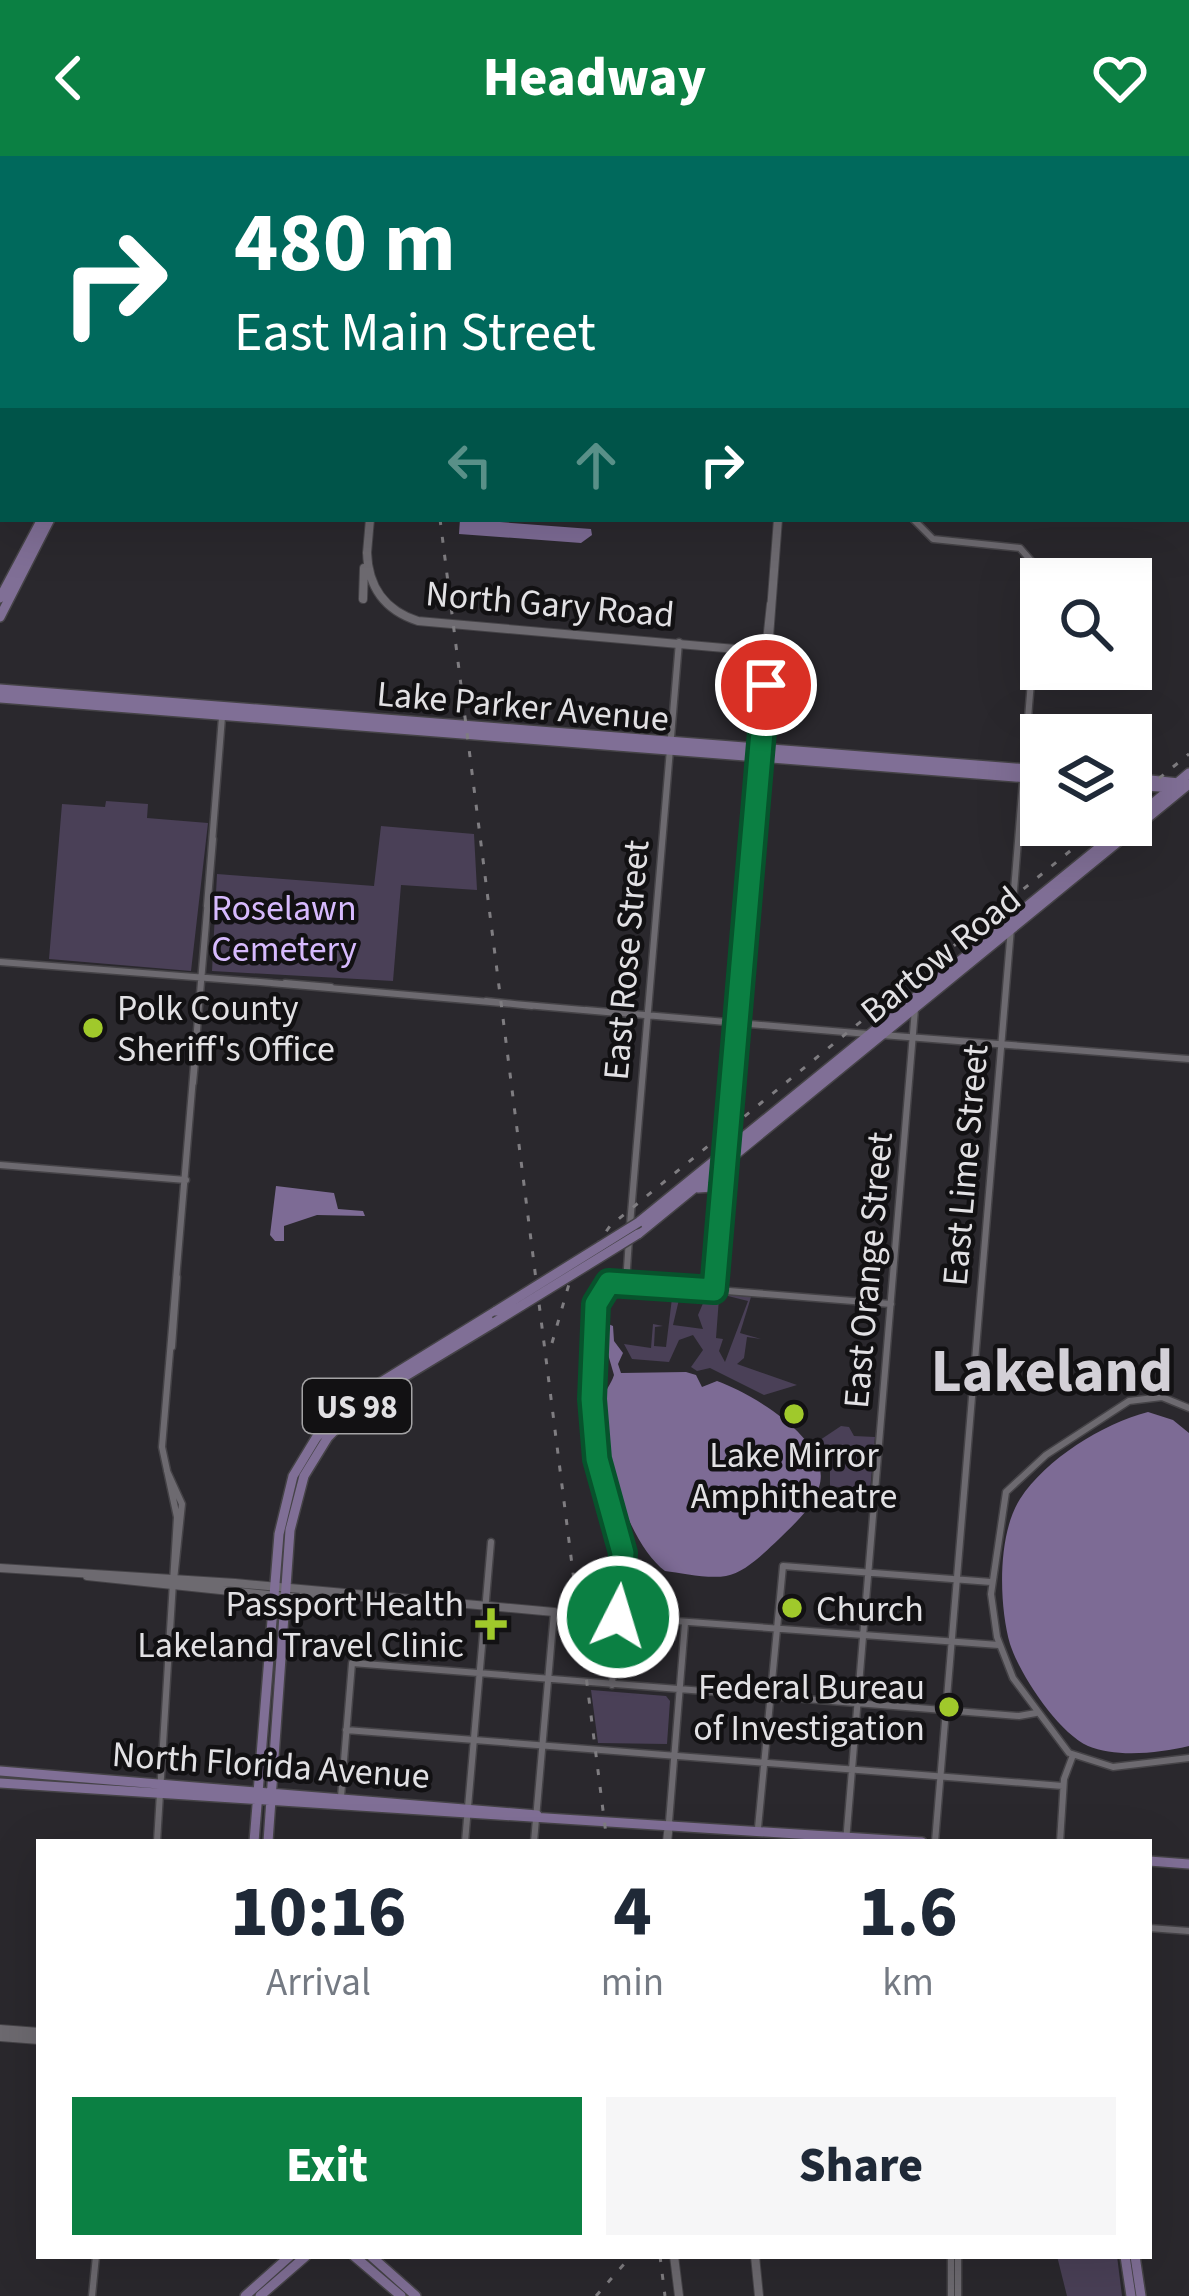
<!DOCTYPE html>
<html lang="en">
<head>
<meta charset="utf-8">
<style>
  :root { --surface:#fff; --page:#f6f6f7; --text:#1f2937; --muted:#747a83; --accent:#0b8043 }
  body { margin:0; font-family:"Source Sans 3",sans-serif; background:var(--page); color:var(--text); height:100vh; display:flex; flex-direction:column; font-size:45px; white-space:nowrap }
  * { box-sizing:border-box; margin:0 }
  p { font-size:39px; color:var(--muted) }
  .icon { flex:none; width:66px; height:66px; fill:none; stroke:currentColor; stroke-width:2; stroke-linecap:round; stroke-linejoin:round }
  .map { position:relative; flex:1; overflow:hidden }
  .details { position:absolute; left:36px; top:1683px; width:1116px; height:420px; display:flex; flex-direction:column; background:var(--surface); border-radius:0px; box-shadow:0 12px 48px #0002 }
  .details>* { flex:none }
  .banner { position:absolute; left:0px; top:0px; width:1191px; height:366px; box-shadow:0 12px 48px #0002; background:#00695c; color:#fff; overflow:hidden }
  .fabs { position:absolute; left:1020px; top:402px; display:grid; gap:24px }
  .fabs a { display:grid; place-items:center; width:132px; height:132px; border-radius:0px; background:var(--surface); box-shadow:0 12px 48px #0002; font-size:60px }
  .pin { position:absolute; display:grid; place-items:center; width:102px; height:102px; color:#fff; margin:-51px; border:6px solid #fff; border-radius:50%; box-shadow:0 3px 12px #0007 }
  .me { position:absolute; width:132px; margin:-66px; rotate:5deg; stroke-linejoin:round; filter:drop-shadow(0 0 9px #0008) }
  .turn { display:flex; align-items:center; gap:42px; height:252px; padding:0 36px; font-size:54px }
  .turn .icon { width:156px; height:156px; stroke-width:2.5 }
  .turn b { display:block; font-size:84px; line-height:102px }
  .lanes { display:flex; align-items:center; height:114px; padding:0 36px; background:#0003; justify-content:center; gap:60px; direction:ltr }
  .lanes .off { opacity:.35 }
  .eta { display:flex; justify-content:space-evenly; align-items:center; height:204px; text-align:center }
  .eta b { font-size:72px; font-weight:800; line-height:84px }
  .primary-button { display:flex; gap:24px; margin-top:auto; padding:24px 36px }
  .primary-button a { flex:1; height:138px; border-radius:0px; background:var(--accent); color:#fff; font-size:48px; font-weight:800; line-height:138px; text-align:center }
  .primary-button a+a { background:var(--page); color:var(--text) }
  header { display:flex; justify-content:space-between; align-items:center; height:156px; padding:0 36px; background:var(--accent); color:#fff; font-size:54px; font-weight:800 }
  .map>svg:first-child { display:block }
</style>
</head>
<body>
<header><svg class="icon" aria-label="back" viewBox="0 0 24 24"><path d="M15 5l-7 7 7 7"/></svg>Headway<svg class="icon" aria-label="heart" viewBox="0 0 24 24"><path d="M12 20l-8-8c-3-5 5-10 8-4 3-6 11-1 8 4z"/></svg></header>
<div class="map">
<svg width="1189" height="2140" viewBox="0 0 1189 2140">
  <rect width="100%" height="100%" fill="#2a282d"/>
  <path fill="#4a4057" d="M106 645 148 648 147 662 208 667 191 815 49 803 62 648 105 651Z
    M381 670 474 678 477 734 401 729 393 825 212 815 217 718 374 730Z
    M673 1134 681 1135 673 1169 703 1173 698 1159 704 1145 686 1142V1136L704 1137 708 1146 719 1142 716 1182 723 1183 719 1195 725 1206 748 1145 720 1138 751 1141 740 1177 761 1183 747 1181 744 1202 737 1208 797 1229 764 1239 710 1212 697 1215 691 1211 703 1194 693 1179 679 1184 669 1206 632 1203 624 1188 651 1192 653 1168 663 1170 655 1171 654 1190 666 1191Z
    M841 1270 849 1271 854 1280 875 1281 870 1335 830 1330V1308L817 1286Z
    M591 1534 666 1540 670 1545 667 1588 598 1587Z
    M1057 2100H1117L1122 2140H1067Z"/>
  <path fill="#7d6b95" d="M460 363 591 373 592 379 581 387 459 378Z
    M276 1030 334 1037 338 1053 363 1055 365 1060 317 1059 284 1070V1085H275L270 1079Z
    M606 1167 613 1170 614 1185 623 1197 618 1208 621 1217 686 1216 696 1219 702 1231 717 1225C751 1237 834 1285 819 1331 813 1352 793 1369 779 1383 765 1396 745 1417 726 1420 708 1423 681 1417 665 1415 627 1387 597 1287 603 1244 605 1233 611 1229 614 1219L603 1181Z
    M1148 1256 1173 1264 1189 1277V1590C1160 1597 1116 1602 1088 1590 1058 1576 1020 1519 1010 1488 999 1450 997 1379 1020 1343 1046 1303 1102 1268 1148 1256Z"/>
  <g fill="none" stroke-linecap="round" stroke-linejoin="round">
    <defs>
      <path id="tertiary" d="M913 363 933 383 1020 392 1040 415 1012 759
        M207 750 222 561
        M0 806 272 827
        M271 827 618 857
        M285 827 331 831
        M486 845 532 850
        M586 854 868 878
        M882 879 1189 903
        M193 927 196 896
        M0 1009 186 1024
        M630 1069 679 486
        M626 1127 629 1083
        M714 1134 721 1050
        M172 1191 177 1121
        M1189 1252 1162 1241 1129 1245 1046 1299 1006 1336 991 1438 997 1481 1013 1522 1069 1597 1113 1611 1189 1602
        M167 1315 182 1348 174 1424
        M612 1529 623 1397 593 1277 597 1148 602 1131 615 1126 891 1148
        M346 1574 1063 1630
        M341 1641 352 1507 1019 1560 1036 1557
        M669 1666 685 1467
        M758 1672 783 1410 991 1426
        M157 1686 177 1361 162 1291 213 683
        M465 1686 491 1386
        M534 1686 554 1456 999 1489
        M846 1686 915 853
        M935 1686 1011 772
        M1060 1686 1064 1623 1073 1599
        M1149 1772 1189 1775
        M92 2140 96 2100
        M951 2140V2100
        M958 2140V2100"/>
      <path id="secondary" d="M426 3V0
        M688 3V0
        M367 396C368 431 384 454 418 465L769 496
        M367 397 370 363
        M363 443 364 412
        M753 690 778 363
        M721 1050 743 799 750 643 771 448
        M0 1412 235 1427 554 1456
        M87 1420 286 1441H380
        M667 1686 669 1668
        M0 1873 39 1876
        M0 1881 39 1884
        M674 2100 679 2140
        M755 2100 759 2140"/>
      <path id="primary" d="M159 0V3
        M0 442 42 363
        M0 461 50 363
        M0 533 1041 614
        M0 542 1041 623
        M1131 622 1179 627
        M1131 629 1174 632
        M1131 666 1189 617
        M698 1032 712 1031 721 1042
        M639 1066 1127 669
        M638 1078 1189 628
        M0 1615 537 1659
        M0 1627 922 1686
        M254 1686 279 1378 293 1320 316 1282 347 1247 496 1155
        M268 1686 290 1374 304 1320 328 1281 361 1247 495 1166
        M1149 1705 1189 1708
        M354 2100 401 2140
        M371 2100 416 2140
        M1125 2100 1131 2140
        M1135 2100 1141 2140
        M245 2140 290 2100
        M260 2140 306 2100"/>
    </defs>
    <use href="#tertiary" stroke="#454347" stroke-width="9"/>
    <use href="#secondary" stroke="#454347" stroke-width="10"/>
    <use href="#primary" stroke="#454347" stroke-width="12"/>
    <use href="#tertiary" stroke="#6d6a70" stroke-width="6"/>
    <use href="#secondary" stroke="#6d6a70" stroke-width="8"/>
    <use href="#primary" stroke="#806f96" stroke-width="9"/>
    <path stroke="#7f7d81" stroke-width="3" stroke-dasharray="6 12" stroke-linecap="butt" d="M476 3V0
      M440 363 607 1686
      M1131 645 1189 598
      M552 1187 569 1128 610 1070 1102 669
      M660 2100 665 2140
      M596 2140 631 2100"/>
    <defs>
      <path id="primary-bridge" d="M496 1155 639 1066
        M495 1166 638 1078"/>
    </defs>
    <use href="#primary-bridge" stroke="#454347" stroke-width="12" stroke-linecap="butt"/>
    <use href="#primary-bridge" stroke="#806f96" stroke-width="9"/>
  </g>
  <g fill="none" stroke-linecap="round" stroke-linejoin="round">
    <defs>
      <path id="route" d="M618 1461 623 1397 597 1303 592 1243 596 1148 609 1127 714 1134 766 529"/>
    </defs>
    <use href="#route" stroke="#07532c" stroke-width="30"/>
    <use href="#route" stroke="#0b8043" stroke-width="21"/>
  </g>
  <g fill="#a0c92b" stroke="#121113" stroke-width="4.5">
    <circle cx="93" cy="872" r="12"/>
    <circle cx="794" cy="1258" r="12"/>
    <circle cx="792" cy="1452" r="12"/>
    <path d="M485 1450h12v12h12v12h-12v12h-12v-12h-12v-12h12z"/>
    <circle cx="949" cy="1551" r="12"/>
  </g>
  <g text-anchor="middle" stroke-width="9" stroke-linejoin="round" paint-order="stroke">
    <rect fill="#121113" stroke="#a4a3a5" stroke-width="3" x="303" y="1223" width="108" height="54" rx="9"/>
    <g font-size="33" font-weight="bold" fill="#e2e1e4">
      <text x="357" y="1262">US 98</text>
    </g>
    <g font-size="36" fill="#e2e1e4" stroke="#121113">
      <text transform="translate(550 447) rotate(5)" y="13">North Gary Road</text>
      <text transform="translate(523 549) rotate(5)" y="13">Lake Parker Avenue</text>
      <text transform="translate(940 798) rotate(-39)" y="13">Bartow Road</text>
      <text transform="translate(625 804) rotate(-85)" y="13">East Rose Street</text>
      <text transform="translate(964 1009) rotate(-85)" y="13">East Lime Street</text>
      <text transform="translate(867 1114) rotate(-85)" y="13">East Orange Street</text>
      <text transform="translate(271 1608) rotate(4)" y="13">North Florida Avenue</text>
    </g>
    <g font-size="36" fill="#d7bafe" stroke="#121113">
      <text x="284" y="764">Roselawn<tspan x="284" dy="41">Cemetery</tspan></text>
    </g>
    <g font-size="36" fill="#e2e1e4" stroke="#121113" text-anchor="start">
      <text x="117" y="864">Polk County<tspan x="117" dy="41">Sheriff's Office</tspan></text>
      <text x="794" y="1311" text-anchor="middle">Lake Mirror<tspan x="794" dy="41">Amphitheatre</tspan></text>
      <text x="464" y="1460" text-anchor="end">Passport Health<tspan x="464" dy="41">Lakeland Travel Clinic</tspan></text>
      <text x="816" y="1465">Church</text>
      <text x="925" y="1543" text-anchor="end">Federal Bureau<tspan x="925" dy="41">of Investigation</tspan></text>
    </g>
    <g font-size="60" font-weight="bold" fill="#d3d0d7" stroke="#121113">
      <text x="1052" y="1235">Lakeland</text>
    </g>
  </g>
</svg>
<div class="fabs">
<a><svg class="icon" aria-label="search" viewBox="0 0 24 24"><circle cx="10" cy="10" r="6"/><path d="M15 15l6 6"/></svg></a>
<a><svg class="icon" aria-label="layers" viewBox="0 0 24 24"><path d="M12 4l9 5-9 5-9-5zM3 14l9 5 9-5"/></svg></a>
</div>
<div class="pin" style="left:766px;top:529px;background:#d93025"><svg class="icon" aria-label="arrive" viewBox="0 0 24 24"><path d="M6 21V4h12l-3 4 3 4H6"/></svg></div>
<svg class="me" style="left:618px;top:1461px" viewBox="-20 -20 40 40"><circle r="17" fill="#0b8043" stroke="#fff" stroke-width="3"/><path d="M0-11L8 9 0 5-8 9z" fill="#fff"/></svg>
<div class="banner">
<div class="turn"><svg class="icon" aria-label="right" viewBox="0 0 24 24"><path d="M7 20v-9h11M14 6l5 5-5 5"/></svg><div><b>480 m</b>East Main Street</div></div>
<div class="lanes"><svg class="icon off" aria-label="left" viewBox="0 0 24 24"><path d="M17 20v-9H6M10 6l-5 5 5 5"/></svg><svg class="icon off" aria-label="ahead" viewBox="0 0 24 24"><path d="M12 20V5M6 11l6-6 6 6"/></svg><svg class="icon" aria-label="right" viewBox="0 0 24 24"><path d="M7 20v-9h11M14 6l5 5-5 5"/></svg></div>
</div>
<section class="details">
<div class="eta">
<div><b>10:16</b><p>Arrival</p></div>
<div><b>4</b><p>min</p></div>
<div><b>1.6</b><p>km</p></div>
</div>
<div class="primary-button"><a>Exit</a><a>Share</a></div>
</section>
</div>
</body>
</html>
